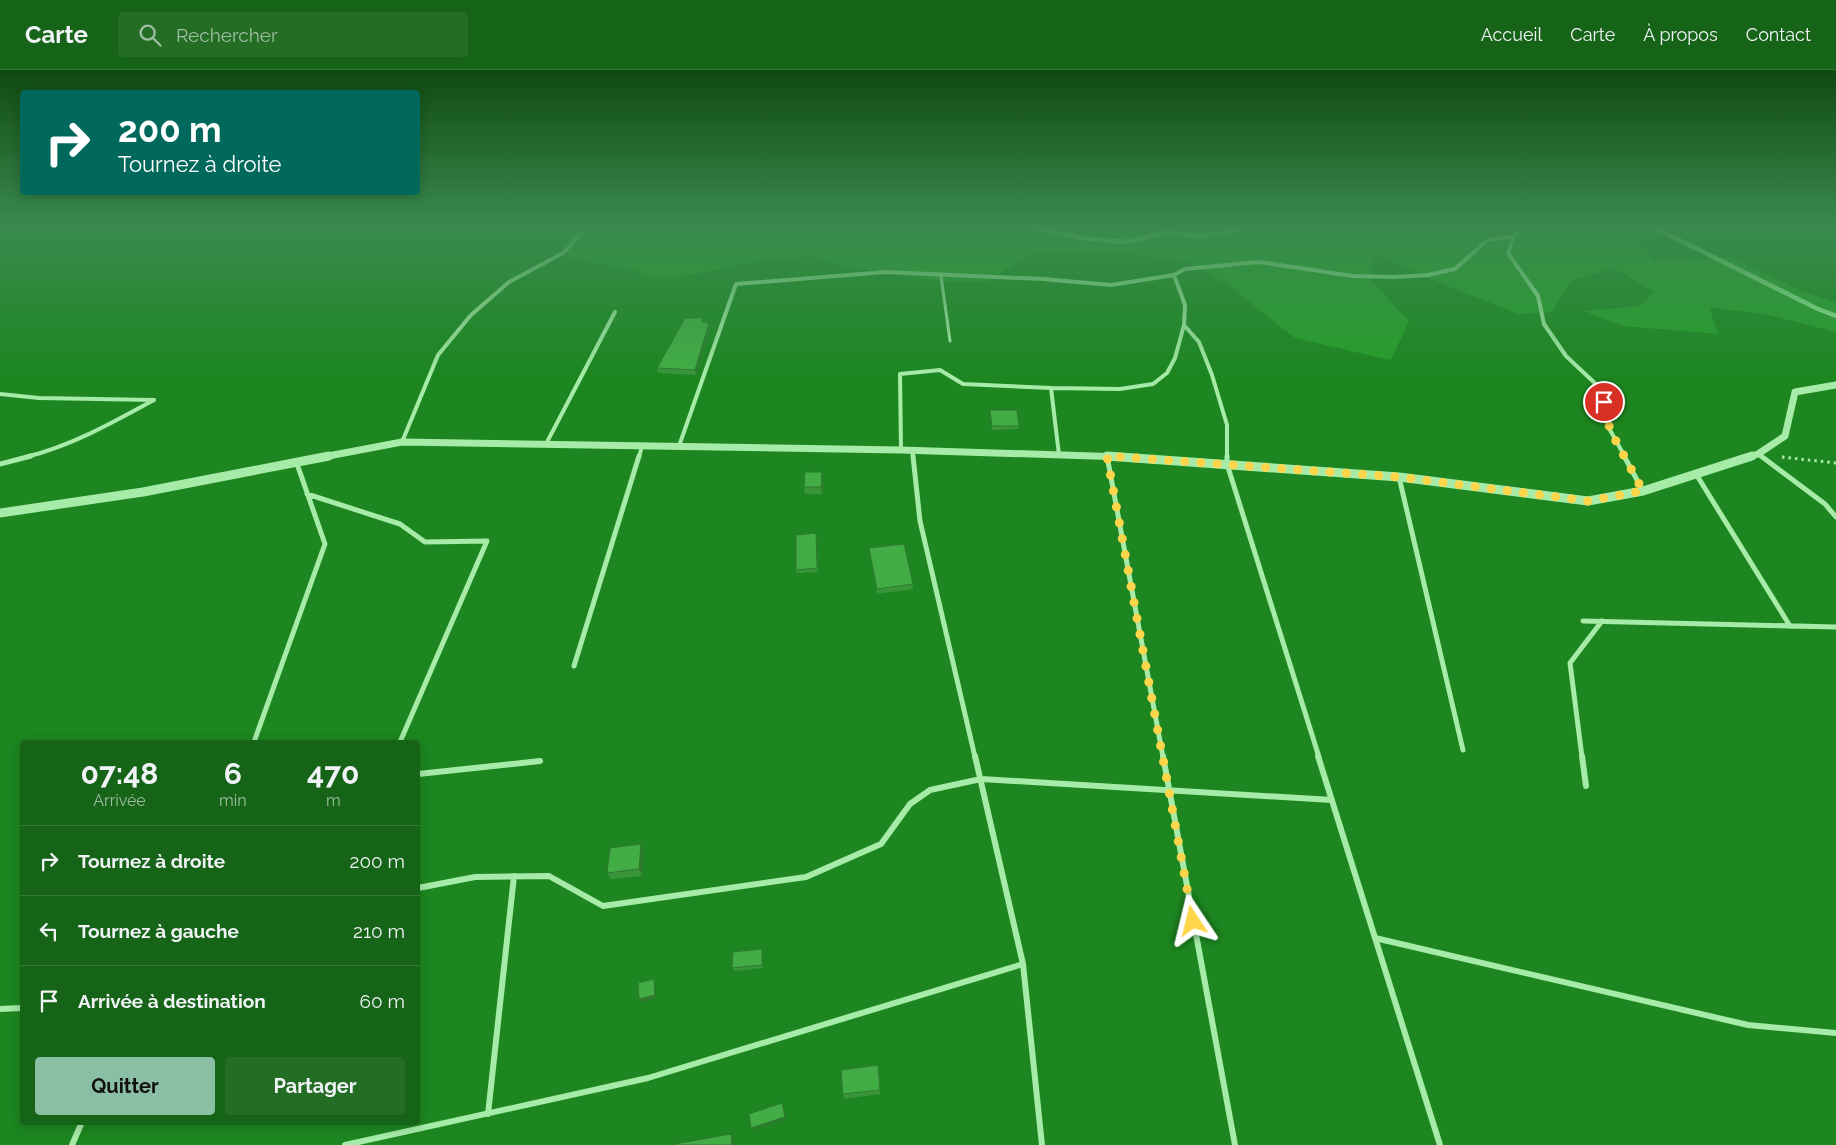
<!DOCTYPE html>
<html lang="fr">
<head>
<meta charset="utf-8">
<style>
  :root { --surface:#166418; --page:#236d25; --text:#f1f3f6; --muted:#9ebda2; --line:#357837; --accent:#8abfa5 }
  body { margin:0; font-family:Raleway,sans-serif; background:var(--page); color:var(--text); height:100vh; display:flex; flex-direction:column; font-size:19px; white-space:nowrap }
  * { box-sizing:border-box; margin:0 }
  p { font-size:16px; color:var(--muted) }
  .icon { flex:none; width:28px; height:28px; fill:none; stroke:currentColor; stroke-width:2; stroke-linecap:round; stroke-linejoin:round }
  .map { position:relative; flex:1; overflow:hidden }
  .panel { position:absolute; left:20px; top:670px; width:400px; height:385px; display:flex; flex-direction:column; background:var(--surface); border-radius:5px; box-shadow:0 2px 12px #0003 }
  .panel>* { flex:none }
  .hud { position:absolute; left:20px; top:20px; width:400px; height:105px; border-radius:5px; box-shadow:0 2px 12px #0003; background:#00695c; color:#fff; overflow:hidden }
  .pin { position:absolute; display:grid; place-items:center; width:42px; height:42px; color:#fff; margin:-21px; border:2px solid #fff; border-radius:50%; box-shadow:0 1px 5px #0007 }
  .me { position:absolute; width:55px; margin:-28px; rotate:350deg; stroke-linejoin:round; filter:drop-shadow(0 0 4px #0008) }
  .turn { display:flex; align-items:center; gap:18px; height:105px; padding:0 15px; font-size:22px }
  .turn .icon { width:65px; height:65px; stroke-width:2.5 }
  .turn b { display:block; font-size:35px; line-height:42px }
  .eta { display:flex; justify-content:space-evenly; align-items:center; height:85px; text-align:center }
  .eta b { font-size:30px; font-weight:700; line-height:35px }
  .button { display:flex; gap:10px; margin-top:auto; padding:10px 15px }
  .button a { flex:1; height:58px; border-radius:5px; background:var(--accent); color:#111; font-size:20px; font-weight:700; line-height:58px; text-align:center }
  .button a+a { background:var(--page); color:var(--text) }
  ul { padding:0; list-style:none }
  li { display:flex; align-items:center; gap:15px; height:70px; padding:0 15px; border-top:1px solid var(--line) }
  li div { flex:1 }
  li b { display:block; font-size:19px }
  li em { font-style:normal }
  header { display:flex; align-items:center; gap:30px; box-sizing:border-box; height:70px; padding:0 25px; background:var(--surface); border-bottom:1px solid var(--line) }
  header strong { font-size:24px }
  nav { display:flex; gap:28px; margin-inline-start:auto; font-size:18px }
  .search { width:350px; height:45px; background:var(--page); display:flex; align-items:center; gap:12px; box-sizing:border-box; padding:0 18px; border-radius:5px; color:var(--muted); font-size:19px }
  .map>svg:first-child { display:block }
</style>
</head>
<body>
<header>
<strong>Carte</strong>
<div class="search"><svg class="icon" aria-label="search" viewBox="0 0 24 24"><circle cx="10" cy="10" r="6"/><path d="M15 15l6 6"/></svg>Rechercher</div>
<nav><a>Accueil</a><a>Carte</a><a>À propos</a><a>Contact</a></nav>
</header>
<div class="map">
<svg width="1836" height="1075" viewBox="0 0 1836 1075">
  <rect width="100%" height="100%" fill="#1d8620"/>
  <path fill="#279f29" d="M564 156H1211L1212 163 1241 156H1438V158L1493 174 1529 158V156H1620L1655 191 1731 187 1799 220 1836 233V262L1769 245 1709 237 1718 264 1624 256 1584 241 1640 236 1654 222 1614 198 1571 211 1552 242 1519 244 1435 211 1374 183 1370 209 1409 251 1391 290 1295 268 1227 214 1188 192 1133 184 1034 181 989 211H938L835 194 809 186 761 190 682 207H644L635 200 566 187 559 160Z"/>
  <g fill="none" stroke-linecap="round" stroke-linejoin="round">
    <path stroke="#99ec99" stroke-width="4.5" d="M1011 156 1046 160 1081 168 1126 172 1168 162 1201 166 1237 160 1245 156
      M1651 156 1818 239 1836 246"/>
    <path stroke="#a6eba7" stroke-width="2.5" stroke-dasharray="2 3" stroke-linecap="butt" d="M1820 156 1836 163
      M1824 156 1836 157
      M1782 387H1784"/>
    <path stroke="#a6eba7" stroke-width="3" stroke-dasharray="2.5 4" stroke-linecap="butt" d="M1782 387 1836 393"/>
    <path stroke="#a6eba7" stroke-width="3" d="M941 206 950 271"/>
    <path stroke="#a6eba7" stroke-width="4" d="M1523 156 1514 166 1508 183 1538 226 1544 254 1566 286 1600 318 1610 360 1625 387
      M1184 255 1199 272 1212 305 1227 355V387
      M1051 318 1059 385
      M0 324 39 328 154 330
      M402 372 438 285 471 245 509 212 563 183 588 156
      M546 374 615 242
      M679 376 736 214 885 202 1043 209 1111 215 1174 205 1185 199 1259 192 1353 206 1394 207 1428 205 1455 199 1486 171 1514 166
      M901 380 900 304 940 300 963 314 1051 318 1120 319 1153 314 1167 303 1175 288 1184 255 1185 235 1174 205
      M912 380 913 387
      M1758 384 1762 387
      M26 387C71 376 114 352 154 330
      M639 387 642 376"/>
    <path stroke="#a6eba7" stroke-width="5" d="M913 386 920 451 975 687
      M1107 386 1163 687
      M1227 386V394L1319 687
      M1624 386 1643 421
      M1761 386 1825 434 1836 447
      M0 394 31 386
      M1696 404 1790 556
      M1399 407 1463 680
      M307 424 400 454 425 472 487 471 400 672
      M1583 551 1836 557
      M574 596 639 386
      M254 672 325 474 296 391
      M1582 687 1570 593 1602 551"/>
    <path stroke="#a6eba7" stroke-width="6" d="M975 686 1023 894 1042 1075
      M1163 686 1235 1075
      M1318 686 1440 1075
      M1582 686 1586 716
      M418 704 540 691
      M418 818 475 807 549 806 603 836 806 807 881 774 910 734 930 720 981 709 1332 730
      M1375 868 1748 955 1836 963
      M0 939 22 938
      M488 1044 514 806
      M72 1075 82 1052
      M345 1075 648 1008 1023 894"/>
    <path stroke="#a6eba7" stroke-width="7" d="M323 387 402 372 901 380 1124 387
      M1748 387 1758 384 1785 366 1795 322 1836 315"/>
    <path stroke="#a6eba7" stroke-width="9" d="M1107 386 1399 407 1588 431 1643 421 1752 386
      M0 443 143 422 329 386"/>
  </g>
  <path fill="#39953a" d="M703 248 704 253H709L710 258 696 305 658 303 657 298Z
    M990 340 1019 356 1018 359 992 360Z
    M823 409 822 424H805L804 417Z
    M816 463 818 502 796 503V500Z
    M869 478 913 514V519L877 524 870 484Z
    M644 781 642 806 611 809 607 803Z
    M763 882V898L734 901 732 898Z
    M878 995 880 1024 844 1029 843 1024Z"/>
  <path fill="#2e7930" d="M709 253 710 258 696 305 695 300Z
    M822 402 823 409 822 424 821 417Z
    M641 774 644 781 642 806 639 799Z
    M762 879 763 882V898L762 895Z
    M654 909 655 912 656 928 641 932 639 929Z
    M783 1035 786 1049 752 1060 751 1058Z
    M731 1064 734 1068V1075H732Z"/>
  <path fill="#42ad44" stroke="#2e7930" d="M685 248H703L702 252 709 253 695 300 657 298Z
    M990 340H1017L1019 356H992Z
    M805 402H822L821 417H804Z
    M816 463 817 498 796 500V465Z
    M904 474 913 514 877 519 869 478Z
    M641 774 639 799 607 803 610 778Z
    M762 879V895L732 898 733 882Z
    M654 909 655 925 639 929 638 913Z
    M878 995 880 1020 843 1024 841 1000Z
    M782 1033 785 1047 751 1058 749 1044Z
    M731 1064 732 1075H675V1074Z"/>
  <linearGradient id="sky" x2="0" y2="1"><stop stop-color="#104a12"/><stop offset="0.51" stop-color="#3a8a4e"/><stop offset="1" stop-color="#3a8a4e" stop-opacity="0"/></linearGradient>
  <rect width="1836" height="306" fill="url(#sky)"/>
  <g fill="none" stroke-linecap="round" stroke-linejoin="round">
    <path stroke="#ffd54a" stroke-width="9" stroke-dasharray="0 16.2" d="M1193 851 1107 386 1399 407 1588 431 1643 421 1610 360 1604 332"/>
  </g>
</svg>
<div class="pin" style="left:1604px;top:332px;background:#d93025"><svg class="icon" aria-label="arrive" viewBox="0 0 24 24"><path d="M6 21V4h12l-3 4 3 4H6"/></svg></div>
<svg class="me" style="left:1193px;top:851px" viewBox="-20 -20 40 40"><path d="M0-17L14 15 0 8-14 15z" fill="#ffd54a" stroke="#fff" stroke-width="4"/></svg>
<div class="hud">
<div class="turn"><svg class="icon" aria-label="right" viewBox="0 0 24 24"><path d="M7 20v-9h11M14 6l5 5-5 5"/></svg><div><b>200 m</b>Tournez à droite</div></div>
</div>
<section class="panel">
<div class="eta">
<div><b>07:48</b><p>Arrivée</p></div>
<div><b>6</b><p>min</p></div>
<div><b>470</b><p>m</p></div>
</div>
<ul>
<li><svg class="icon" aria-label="right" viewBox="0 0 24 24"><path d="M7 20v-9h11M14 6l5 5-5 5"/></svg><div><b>Tournez à droite</b></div><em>200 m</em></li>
<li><svg class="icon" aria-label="left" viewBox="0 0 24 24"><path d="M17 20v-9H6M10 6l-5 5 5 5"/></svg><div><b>Tournez à gauche</b></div><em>210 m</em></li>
<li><svg class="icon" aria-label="arrive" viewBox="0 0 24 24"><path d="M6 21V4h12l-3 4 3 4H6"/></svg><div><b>Arrivée à destination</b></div><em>60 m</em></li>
</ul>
<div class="button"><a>Quitter</a><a>Partager</a></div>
</section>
</div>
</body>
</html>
